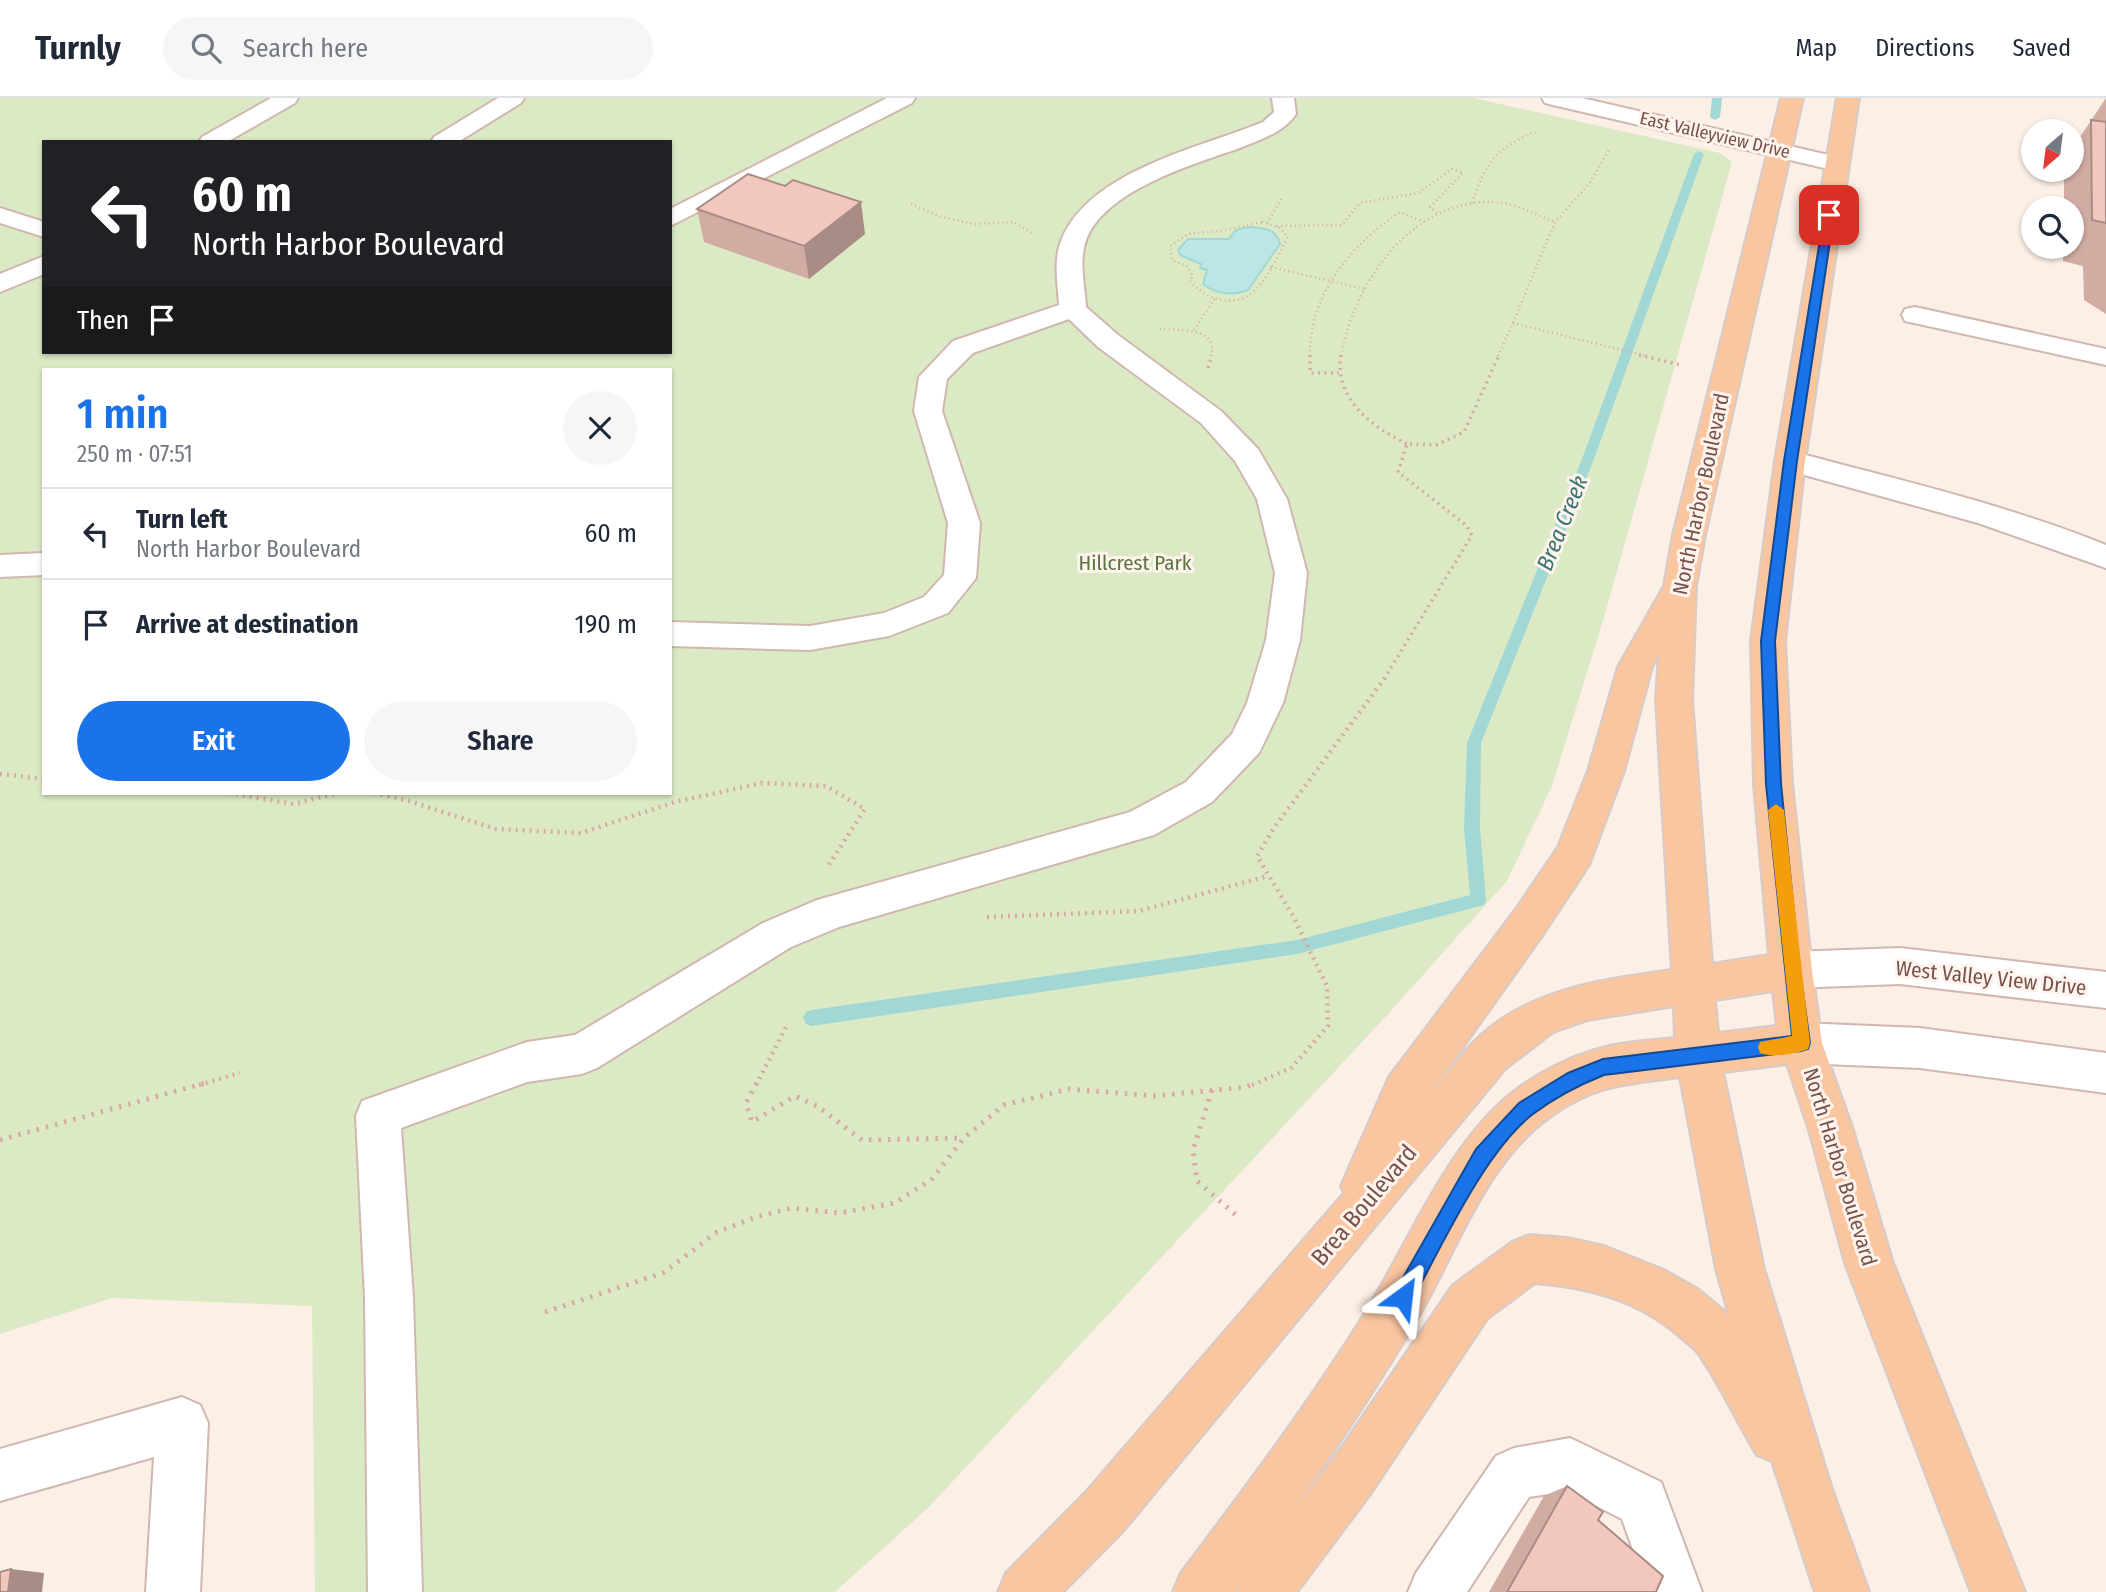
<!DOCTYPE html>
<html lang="en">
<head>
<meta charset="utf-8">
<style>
  :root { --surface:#fff; --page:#f6f6f7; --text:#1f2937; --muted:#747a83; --line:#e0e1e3; --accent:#1a73e8 }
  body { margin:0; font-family:"Fira Sans Condensed",sans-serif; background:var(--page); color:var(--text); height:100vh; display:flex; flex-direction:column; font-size:26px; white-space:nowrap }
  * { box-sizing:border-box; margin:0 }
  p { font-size:23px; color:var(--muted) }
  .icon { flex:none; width:38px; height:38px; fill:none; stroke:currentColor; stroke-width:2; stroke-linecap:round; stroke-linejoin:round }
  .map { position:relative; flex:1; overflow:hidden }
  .drawer { position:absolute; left:42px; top:270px; width:630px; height:427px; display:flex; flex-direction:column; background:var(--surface); border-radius:0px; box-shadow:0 2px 5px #0004 }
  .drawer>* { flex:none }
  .top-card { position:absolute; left:42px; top:42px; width:630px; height:214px; border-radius:0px; box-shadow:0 2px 5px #0004; background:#202124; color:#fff; overflow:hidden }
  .needle { width:46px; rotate:208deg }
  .fabs { position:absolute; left:2021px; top:21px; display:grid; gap:14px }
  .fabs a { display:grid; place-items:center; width:63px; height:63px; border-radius:50%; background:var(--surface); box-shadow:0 2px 5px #0004; font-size:35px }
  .pin { position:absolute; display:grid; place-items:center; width:60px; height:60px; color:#fff; margin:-30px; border-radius:14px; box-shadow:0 4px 10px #0006 }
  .me { position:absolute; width:77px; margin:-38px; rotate:30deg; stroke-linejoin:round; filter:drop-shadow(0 0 5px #0008) }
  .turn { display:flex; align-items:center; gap:24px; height:147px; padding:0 35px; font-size:32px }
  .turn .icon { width:91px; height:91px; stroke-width:2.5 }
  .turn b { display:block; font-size:49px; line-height:60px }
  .then { display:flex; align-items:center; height:66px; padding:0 35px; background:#0003; gap:14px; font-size:26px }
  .round { display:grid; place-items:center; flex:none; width:74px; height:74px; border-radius:37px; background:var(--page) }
  .overview { display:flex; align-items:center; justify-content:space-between; height:119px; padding:0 35px }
  h1 { font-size:42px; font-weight:600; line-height:52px; color:var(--accent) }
  .cta { display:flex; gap:14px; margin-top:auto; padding:14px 35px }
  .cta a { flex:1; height:80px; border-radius:42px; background:var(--accent); color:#fff; font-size:28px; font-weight:600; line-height:80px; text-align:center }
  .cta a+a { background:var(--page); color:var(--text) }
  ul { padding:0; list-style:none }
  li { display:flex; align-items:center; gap:21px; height:91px; padding:0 35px; border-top:2px solid var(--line) }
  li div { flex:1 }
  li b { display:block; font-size:26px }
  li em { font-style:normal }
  header { display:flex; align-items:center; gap:42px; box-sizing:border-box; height:98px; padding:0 35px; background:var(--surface); border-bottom:2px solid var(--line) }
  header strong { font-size:33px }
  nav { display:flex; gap:38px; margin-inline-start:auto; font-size:24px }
  .search { width:490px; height:63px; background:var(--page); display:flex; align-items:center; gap:18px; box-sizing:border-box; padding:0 24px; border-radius:38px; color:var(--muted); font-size:26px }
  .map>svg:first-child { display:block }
</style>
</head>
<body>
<header>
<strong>Turnly</strong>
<div class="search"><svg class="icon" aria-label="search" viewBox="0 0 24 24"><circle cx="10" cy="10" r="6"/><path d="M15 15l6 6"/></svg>Search here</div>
<nav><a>Map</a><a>Directions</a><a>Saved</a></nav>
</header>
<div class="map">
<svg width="2106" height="1494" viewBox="0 0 2106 1494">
  <rect width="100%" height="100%" fill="#fcefe6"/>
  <path fill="#dbeac5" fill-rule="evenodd" d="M0 0H1473L1720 55 1732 64 1605 516 1552 688 1507 783 1389 915 928 1410 835 1494H315L312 1208 112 1200 0 1236ZM44 44H670V254H44ZM44 271H670V695H44Z"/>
  <path fill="#bbe6e4" stroke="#a1d8d5" stroke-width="2" d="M1249 129C1263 130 1276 130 1280 146L1248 192C1233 198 1216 196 1203 186L1207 172 1200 170 1201 166 1180 157 1178 152 1188 141H1229L1236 132Z"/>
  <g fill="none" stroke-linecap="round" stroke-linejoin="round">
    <path fill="#a1d8d5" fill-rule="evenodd" d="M1712 0H1722L1720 19 1715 22 1710 19Z
      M1699 53 1704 56 1594 361 1481 645 1480 731 1486 802 1484 807 1297 856 812 928 806 926 803 920 806 914 812 912 1297 842 1470 797 1464 731 1467 645 1582 361 1694 56Z"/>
    <defs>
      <path id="minor" d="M271 0H298L295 5 227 44H199L202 39Z
        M498 0H524L521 5 458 44H431L434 39Z
        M887 0H915L912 5 670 128V111Z
        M1272 0H1294L1296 16C1282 36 1259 42 1237 51 1191 67 1095 95 1084 150 1080 169 1085 189 1086 209L1118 237 1221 313 1258 351 1287 401 1307 475 1300 542 1283 605 1259 655 1212 704 1154 737 839 829 791 849 597 970 582 976 527 984 401 1030 413 1200 422 1494H368L365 1200 356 1018 362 1003 527 944 575 937 763 825 817 802 1130 714 1186 684 1232 636 1247 605 1266 542 1275 475 1257 401 1235 363 1201 325 1098 249 1069 221 973 255 947 281 942 313 980 425 976 480 948 515 889 538 810 552 670 548V524L810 528 884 515 924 499 944 477 948 425 914 313 919 279 953 243 1059 207C1058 186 1053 163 1061 143 1088 73 1200 50 1263 24L1274 14Z
        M1542 0H1582L1837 59 1845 61 1849 66 1845 71 1837 73 1553 7 1545 5Z
        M0 110 44 124V139L0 125Z
        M44 158V176L0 194V176Z
        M1915 209 2106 251V267L1905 223 1902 217 1905 211Z
        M1790 353C1896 381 2004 406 2106 447V470L1978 425 1779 370 1775 363 1779 356Z
        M44 455V477L0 479V457Z
        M1900 850 2106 874V910L1900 886 1791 890 1776 885 1770 872 1776 859 1791 854Z
        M1801 925 1920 930 2106 955V995L1920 970 1801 965 1786 959 1780 945 1786 931Z
        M182 1299 200 1307 208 1325 200 1494H146L154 1359 0 1403V1351Z
        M1570 1340 1661 1384 1702 1494H1648L1622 1421 1567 1393 1529 1399 1467 1494H1408L1416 1475 1496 1358 1514 1350Z"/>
      <path id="major" d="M1781 0H1803L1705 437 1696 488 1692 602 1712 866 1769 857 1754 686 1751 543 1775 363 1837 0H1859L1805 363 1785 543 1792 686 1812 872 1822 945 1853 1032 1893 1165 2025 1494H1971L1845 1165 1809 1032 1787 966 1723 974 1764 1171 1832 1391 1869 1494H1815L1772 1363 1757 1357C1737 1324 1720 1286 1698 1255 1693 1248 1684 1243 1678 1237 1637 1202 1588 1189 1535 1185L1487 1221 1371 1395 1297 1494H1236L1238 1488 1234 1494H1173L1181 1475C1245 1390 1309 1305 1365 1215 1408 1146 1448 1045 1512 995 1537 975 1571 958 1602 950 1625 943 1652 943 1675 940L1674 908 1587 922 1553 934 1505 971 1124 1432 1063 1494H998L1006 1475 1086 1394 1344 1095 1341 1088 1389 979 1516 811 1558 749 1588 673 1618 569 1664 488 1673 437ZM1659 556 1656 602 1672 872C1601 882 1525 891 1473 945 1458 960 1445 978 1431 994L1544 835 1589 767 1624 673 1652 569ZM1773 893 1777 928 1718 935 1715 902ZM1680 979 1716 1171 1729 1217 1699 1192 1664 1172 1604 1148 1567 1140 1529 1137 1512 1144 1453 1187 1335 1359 1293 1412C1338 1348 1381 1283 1420 1216 1458 1150 1486 1064 1551 1018 1596 986 1628 986 1680 979Z"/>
    </defs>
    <use href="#minor" stroke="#d0b7af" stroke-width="4"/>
    <use href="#major" stroke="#d6cbc9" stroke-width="4"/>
    <path stroke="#d7aba1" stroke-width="2.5" stroke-dasharray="1 3.5" stroke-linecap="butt" d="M1472 105C1486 64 1494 53 1533 34L1537 35
      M911 106 941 119 975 126 1014 124 1033 136
      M1262 124 1280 130 1288 139C1273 165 1259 209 1222 202 1209 200 1199 193 1190 183L1193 178 1187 168 1172 162 1170 148 1188 136 1220 133Z
      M1267 125 1282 100
      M1277 128 1342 127 1360 105 1418 95 1452 71 1463 75 1430 109 1438 116
      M1271 169 1365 191
      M1513 225 1555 124 1589 86 1610 50
      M1160 231C1178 232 1219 229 1211 258
      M1194 232 1215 200
      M1310 258C1309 196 1351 147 1400 114L1424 124
      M1341 258C1354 185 1411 101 1494 104 1515 105 1536 117 1555 124
      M1498 258 1513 225 1646 258"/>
    <path stroke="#d7aba1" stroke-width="3.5" stroke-dasharray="2 4.5" stroke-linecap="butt" d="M1310 257V275H1339
      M1341 257C1334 301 1372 329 1407 346
      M1639 257 1681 267
      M1208 270 1212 257
      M1384 581 1472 437 1467 428 1398 374 1407 346 1436 347 1464 334 1499 257"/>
    <path stroke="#d7aba1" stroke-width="4.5" stroke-dasharray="2 5" stroke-linecap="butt" d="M0 676 44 681
      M229 695 294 706 337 695
      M374 695 409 703 496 731 581 735 675 704 762 685 826 688 865 711 828 768
      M987 819 1139 813 1268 778
      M199 987 240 975
      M756 987 786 929
      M1252 987 1291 970 1328 928 1327 888 1293 818 1257 758 1274 730 1385 580"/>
    <path stroke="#d7aba1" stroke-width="5" stroke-dasharray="2.5 7" stroke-linecap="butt" d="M757 985 746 1005 752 1024 795 998 817 1008 862 1042 963 1040
      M1212 992 1193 1052 1197 1083 1237 1118
      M0 1042 205 985
      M545 1214 663 1175 717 1134 759 1118 792 1110 839 1115 895 1105 932 1081 964 1040 1004 1007 1069 991 1154 998 1246 989 1256 985"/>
    <use href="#minor" fill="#fff" fill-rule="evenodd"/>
    <use href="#major" fill="#fac6a0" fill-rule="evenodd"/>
  </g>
  <path fill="#d0aca3" d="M2106 0V216L2084 202 2083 168 2063 163V149H2072V110H2064V72H2072V51Z
    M697 111 865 136 809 181 704 144Z
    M1567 1388 1598 1422 1656 1494H1489L1544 1398Z"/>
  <path fill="#a98c85" d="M861 104 865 136 809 181 804 148Z
    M11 1471 44 1475 42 1494H8Z"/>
  <path fill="#f2c8be" stroke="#a98c85" stroke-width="2" d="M2091 22 2106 24V125L2092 122Z
    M748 76 785 88 793 82 861 104 804 148 697 111Z
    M1567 1388 1603 1414 1598 1422 1663 1478 1656 1494H1507Z
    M11 1471 8 1494H0V1474Z"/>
  <path fill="#1a73e8" stroke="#114b97" stroke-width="2" d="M1829 114 1834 117 1797 363 1775 543 1781 686 1800 872 1810 945 1808 951 1801 953 1604 977C1579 987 1554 1000 1533 1016 1484 1054 1441 1150 1410 1206L1403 1209 1396 1206 1393 1199 1396 1192 1476 1051 1519 1005 1568 975 1603 961 1792 938 1766 686 1761 543 1784 363 1824 117Z"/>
  <path fill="#f59e0b" d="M1776 706 1784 712 1810 945 1808 951C1795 956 1773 960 1760 955L1758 949 1760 944 1792 938 1768 712Z"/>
  <g text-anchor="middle" stroke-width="6" stroke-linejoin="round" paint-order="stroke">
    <g font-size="18" fill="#76524b" stroke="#fff4ed">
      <text transform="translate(1715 37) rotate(13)" y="6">East Valleyview Drive</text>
    </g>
    <g font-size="21" fill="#76524b" stroke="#fff4ed">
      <text transform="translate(1701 396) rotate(-78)" y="7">North Harbor Boulevard</text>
      <text transform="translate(1991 880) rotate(6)" y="7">West Valley View Drive</text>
      <text transform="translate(1840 1069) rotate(73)" y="7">North Harbor Boulevard</text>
    </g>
    <g font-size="21" fill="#5b7540" stroke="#fff4ed">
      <text x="1135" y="472">Hillcrest Park</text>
    </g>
    <g font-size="23" font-style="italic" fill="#3c7472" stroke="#fff4ed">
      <text transform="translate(1562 425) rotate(-68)" y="8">Brea Creek</text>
    </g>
    <g font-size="24" fill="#76524b" stroke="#fff4ed">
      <text transform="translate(1364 1107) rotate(-50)" y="8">Brea Boulevard</text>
    </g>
  </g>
</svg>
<div class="fabs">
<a><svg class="needle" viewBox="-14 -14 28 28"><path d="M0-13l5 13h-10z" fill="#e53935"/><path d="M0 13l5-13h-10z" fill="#747a83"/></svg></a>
<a><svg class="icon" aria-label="search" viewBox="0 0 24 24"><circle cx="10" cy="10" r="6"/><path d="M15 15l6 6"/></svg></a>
</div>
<div class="pin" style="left:1829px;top:117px;background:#d93025"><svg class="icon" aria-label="arrive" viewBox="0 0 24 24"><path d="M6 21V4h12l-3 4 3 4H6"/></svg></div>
<svg class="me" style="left:1403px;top:1199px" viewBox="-20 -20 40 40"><path d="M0-17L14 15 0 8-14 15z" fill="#1a73e8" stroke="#fff" stroke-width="4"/></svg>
<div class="top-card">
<div class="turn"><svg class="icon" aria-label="left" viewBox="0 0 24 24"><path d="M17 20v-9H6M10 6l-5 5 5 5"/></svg><div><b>60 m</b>North Harbor Boulevard</div></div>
<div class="then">Then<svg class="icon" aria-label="arrive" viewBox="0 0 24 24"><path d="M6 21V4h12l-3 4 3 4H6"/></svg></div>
</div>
<section class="drawer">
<div class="overview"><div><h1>1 min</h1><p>250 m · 07:51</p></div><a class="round"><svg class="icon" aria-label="close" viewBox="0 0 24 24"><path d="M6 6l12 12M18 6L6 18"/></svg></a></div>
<ul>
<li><svg class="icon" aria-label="left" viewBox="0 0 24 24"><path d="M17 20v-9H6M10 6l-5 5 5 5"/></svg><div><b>Turn left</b><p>North Harbor Boulevard</p></div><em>60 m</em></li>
<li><svg class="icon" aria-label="arrive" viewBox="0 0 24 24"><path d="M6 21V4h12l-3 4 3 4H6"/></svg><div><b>Arrive at destination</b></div><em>190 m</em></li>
</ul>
<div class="cta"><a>Exit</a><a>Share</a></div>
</section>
</div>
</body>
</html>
